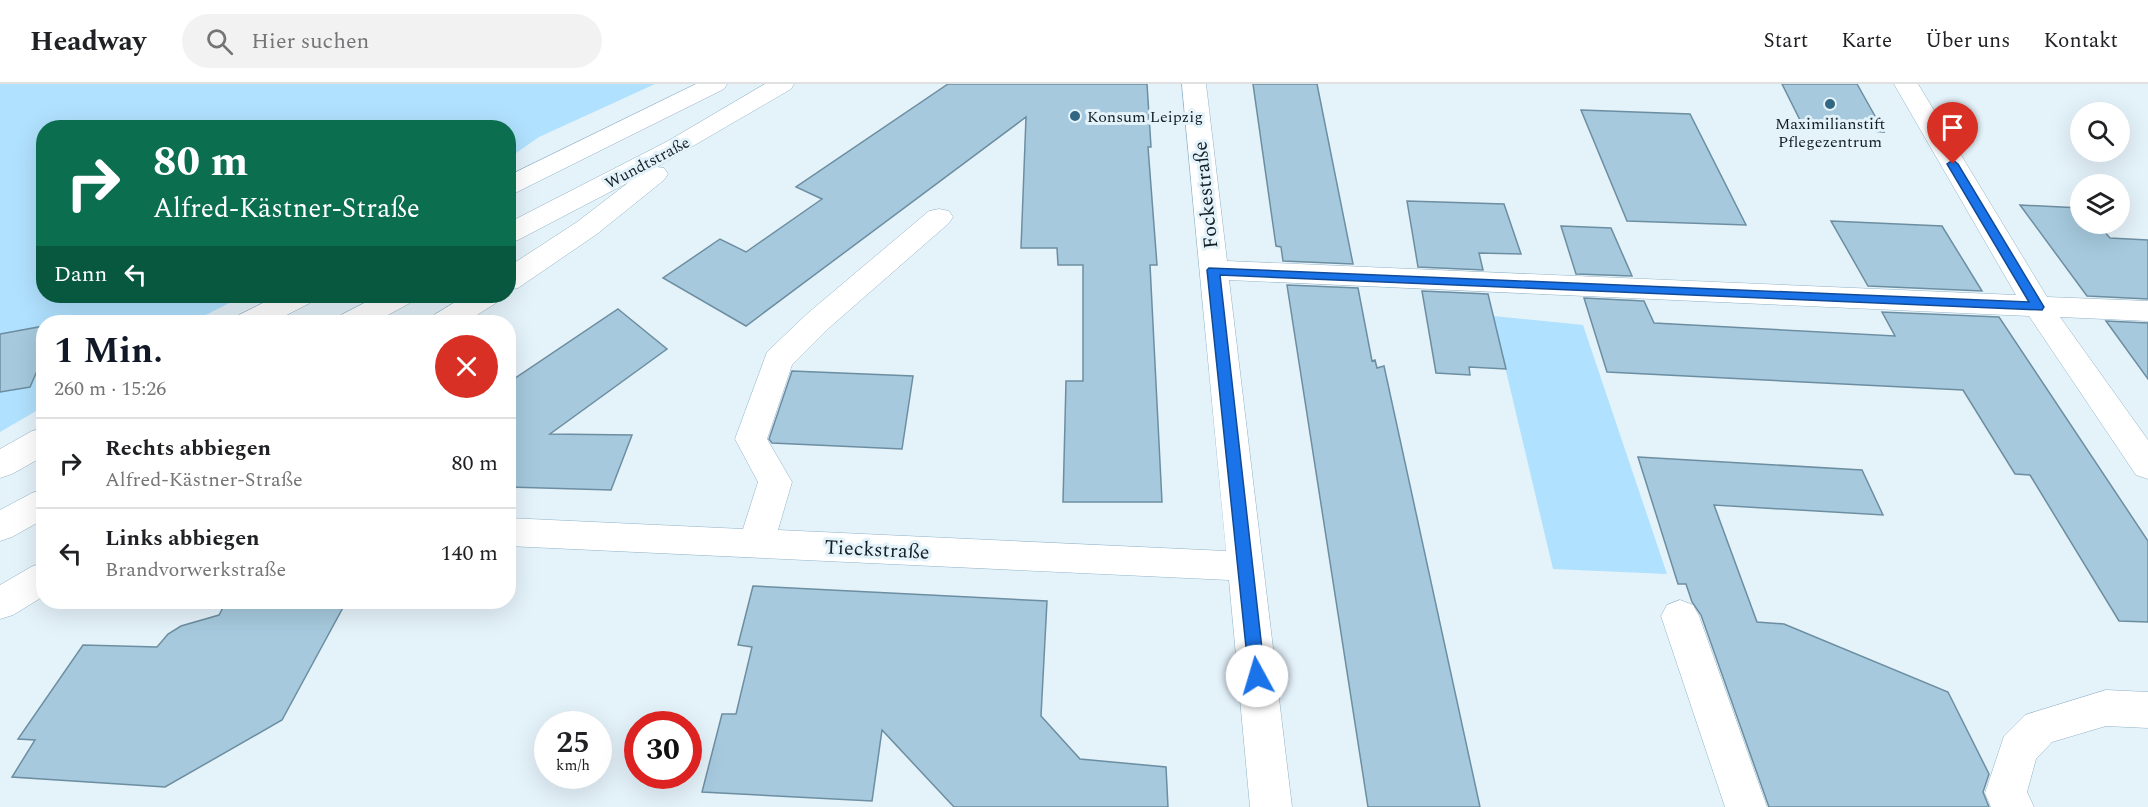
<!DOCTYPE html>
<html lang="de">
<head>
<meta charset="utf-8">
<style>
  :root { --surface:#fff; --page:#f2f2f2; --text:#202124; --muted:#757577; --line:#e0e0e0; --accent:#111827 }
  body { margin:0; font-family:Spectral,serif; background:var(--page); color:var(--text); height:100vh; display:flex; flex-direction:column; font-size:22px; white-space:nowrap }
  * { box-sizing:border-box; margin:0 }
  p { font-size:20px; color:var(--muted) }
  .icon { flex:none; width:33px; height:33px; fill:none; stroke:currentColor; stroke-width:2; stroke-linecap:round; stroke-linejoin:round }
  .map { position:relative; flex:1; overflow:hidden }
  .panel { position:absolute; left:36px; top:231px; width:480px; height:294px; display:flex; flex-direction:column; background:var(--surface); border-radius:24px; box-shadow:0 6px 24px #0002 }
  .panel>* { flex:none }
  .banner { position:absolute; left:36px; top:36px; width:480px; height:183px; border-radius:24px; box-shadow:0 6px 24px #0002; background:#0b6e4f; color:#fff; overflow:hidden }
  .tools { position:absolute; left:2070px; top:18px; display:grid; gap:12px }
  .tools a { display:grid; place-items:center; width:60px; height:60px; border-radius:50%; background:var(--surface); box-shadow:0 6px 24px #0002; font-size:30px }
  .speed { position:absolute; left:534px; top:627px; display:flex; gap:12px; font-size:30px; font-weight:700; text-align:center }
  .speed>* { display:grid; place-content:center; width:78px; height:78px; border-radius:50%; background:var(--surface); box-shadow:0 6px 24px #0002; line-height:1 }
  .speed small { font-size:15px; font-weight:400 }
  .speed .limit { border:9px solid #d22; background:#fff; color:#111 }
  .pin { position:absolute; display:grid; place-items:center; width:51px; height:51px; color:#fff; margin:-62px -26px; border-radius:50% 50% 50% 0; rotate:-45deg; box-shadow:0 0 6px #0007 }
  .pin .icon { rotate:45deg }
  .me { position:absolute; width:66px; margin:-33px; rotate:354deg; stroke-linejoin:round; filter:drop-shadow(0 0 4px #0008) }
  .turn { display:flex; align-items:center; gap:21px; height:126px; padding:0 18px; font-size:27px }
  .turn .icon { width:78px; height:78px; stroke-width:2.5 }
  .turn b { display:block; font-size:42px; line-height:51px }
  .then { display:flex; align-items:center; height:57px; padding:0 18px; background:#0003; gap:12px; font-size:22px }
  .round { display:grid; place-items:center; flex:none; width:63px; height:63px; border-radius:32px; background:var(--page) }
  .headline { display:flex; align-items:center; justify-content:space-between; height:102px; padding:0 18px }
  h1 { font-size:36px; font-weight:700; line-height:45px; color:var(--accent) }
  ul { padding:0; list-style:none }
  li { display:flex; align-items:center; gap:18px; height:90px; padding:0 18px; border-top:2px solid var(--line) }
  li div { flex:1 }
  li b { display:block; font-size:22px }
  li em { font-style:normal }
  header { display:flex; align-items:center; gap:36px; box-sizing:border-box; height:84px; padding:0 30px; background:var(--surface); border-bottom:2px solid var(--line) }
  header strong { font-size:28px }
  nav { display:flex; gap:33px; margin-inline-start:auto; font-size:21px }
  .search { width:420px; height:54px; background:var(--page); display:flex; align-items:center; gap:15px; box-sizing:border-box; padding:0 21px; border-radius:33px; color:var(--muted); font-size:22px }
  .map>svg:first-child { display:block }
</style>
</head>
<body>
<header>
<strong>Headway</strong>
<div class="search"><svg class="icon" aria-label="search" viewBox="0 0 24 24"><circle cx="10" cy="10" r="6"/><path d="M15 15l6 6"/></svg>Hier suchen</div>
<nav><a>Start</a><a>Karte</a><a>Über uns</a><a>Kontakt</a></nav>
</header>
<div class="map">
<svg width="2148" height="723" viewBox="0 0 2148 723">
  <rect width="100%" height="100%" fill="#e4f2fa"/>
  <path fill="#b0e1fe" d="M0 0H655L539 53 509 74 508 44H44V212H243L192 238H44L43 323 0 348Z
    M1493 232 1583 241 1667 490 1553 485Z"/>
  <path fill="#a6c9dd" stroke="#6d8ea1" stroke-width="1.5" d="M948 0H1147L1151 63H1148L1157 181H1150L1162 418H1063L1066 297H1083V181H1058L1057 164H1021L1026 33 746 242 663 194 720 155 746 168 822 115 796 103Z
    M1253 0H1317L1353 180 1283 177 1281 163 1276 162Z
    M1782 0H1857L1884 48 1802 40Z
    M1581 26 1690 30 1746 141 1627 137Z
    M1407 117 1504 120 1521 170 1479 169 1483 186 1418 183Z
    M2020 121 2080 124V140H2098L2110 154 2148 156V215L2087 212Z
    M1831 137 1942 142 1982 207 1868 202Z
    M1561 142 1611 144 1632 192 1576 190Z
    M1287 201 1358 204 1372 277 1375 276 1377 284 1384 282 1480 723H1368Z
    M1422 207 1488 210 1506 285 1469 283 1470 291 1436 289Z
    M1584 214 1644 217 1654 239 1895 252 1882 228 1999 233 2148 457V538L2119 537 2030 391 2015 390 1963 306 1607 288Z
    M618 225 667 265 550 350 632 351 611 406 508 403V299Z
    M2106 237 2148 239V295Z
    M44 242V271L30 303 0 308V250Z
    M792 287 913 292 902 365 772 359 769 355Z
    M1638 373 1862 386 1883 431 1714 421 1757 538 1784 540 1948 608 1989 690 1983 708 1989 723H1769L1701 531 1692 518 1686 500H1678Z
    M753 502 1047 517 1041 632 1080 675 1166 683 1168 723H954L882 646 872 717 702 708 722 630H736L752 563 738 561Z
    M226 518H346L282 636 165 703 12 693 35 656 18 655 83 561 157 563 168 550 181 542 219 531Z"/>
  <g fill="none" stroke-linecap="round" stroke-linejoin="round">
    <defs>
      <path id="minor" d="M1182 0H1206L1227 177 2016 211 1894 0H1918L2047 213 2148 217V237L2060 233 2148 356V395L2136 391 2029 232 1229 196 1292 723H1250L1229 496 508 462V434L743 445 758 398 735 355 767 268 808 229 929 127 939 125 949 127 953 133 949 139 830 243 792 281 767 355 792 398 778 446 1226 467Z
        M1680 516 1693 521 1699 532 1767 723H1725L1661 532 1667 521Z
        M2106 606 2148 608V644L2106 642 2052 658 2036 675 2027 708 2034 723H1991L1985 709 2004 652 2025 631Z"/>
      <path id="highway" d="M696 0H727L724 5 517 108 508 110V92Z
        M765 0H794L791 5 657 83 664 84 668 90 664 96 597 150 518 204 508 206V183L577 138 629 98 518 156 508 159V139L668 57Z
        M277 212H315L310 219 273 238H235L239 231Z
        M378 212H415L410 219 375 238H337L341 231Z
        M465 212H501L496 219 466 238H430L434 231Z
        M44 344V372L12 390 0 394V365L32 347Z
        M44 405V435L12 453 0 457V426L32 409Z
        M44 478V512L13 531 0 535V501L31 483Z"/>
    </defs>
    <use href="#minor" stroke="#91b3c6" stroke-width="1"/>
    <use href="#highway" stroke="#91b3c6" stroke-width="1"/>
    <use href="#minor" fill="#fff" fill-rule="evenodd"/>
    <use href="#highway" fill="#fff" fill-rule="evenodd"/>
  </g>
  <path fill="#1a73e8" stroke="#114b97" stroke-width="1.5" d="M1953 76 1958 80 2044 223 2042 226 1220 191 1265 592 1263 597 1257 599 1251 597 1249 592 1207 186 1209 184 2029 218 1947 80Z"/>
  <g fill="#326783" stroke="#e4f2fa" stroke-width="2">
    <circle cx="1830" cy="20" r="6"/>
    <circle cx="1075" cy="32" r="6"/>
  </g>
  <g text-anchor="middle" stroke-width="6" stroke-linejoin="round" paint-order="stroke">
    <g font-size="16" fill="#121f26" stroke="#e4f2fa" text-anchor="start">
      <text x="1087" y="38">Konsum Leipzig</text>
      <text x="1830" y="45" text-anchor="middle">Maximilianstift<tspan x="1830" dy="18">Pflegezentrum</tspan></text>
    </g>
    <g font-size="16" fill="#121f26" stroke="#e4f2fa">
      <text transform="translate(647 78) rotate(-28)" y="6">Wundtstraße</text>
    </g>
    <g font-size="20" fill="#121f26" stroke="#e4f2fa">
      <text transform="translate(1205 111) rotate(-96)" y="7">Fockestraße</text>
      <text transform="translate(877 465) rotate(3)" y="7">Tieckstraße</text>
    </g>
  </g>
</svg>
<div class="tools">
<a><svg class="icon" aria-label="search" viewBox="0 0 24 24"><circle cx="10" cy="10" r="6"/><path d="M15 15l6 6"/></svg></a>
<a><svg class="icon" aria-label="layers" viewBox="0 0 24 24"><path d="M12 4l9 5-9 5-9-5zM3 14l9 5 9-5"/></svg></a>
</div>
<div class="speed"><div>25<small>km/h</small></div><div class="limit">30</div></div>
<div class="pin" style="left:1953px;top:80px;background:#d93025"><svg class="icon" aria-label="arrive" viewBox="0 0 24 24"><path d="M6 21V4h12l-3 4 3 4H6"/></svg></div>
<svg class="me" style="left:1257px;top:592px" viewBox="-20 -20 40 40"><circle r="19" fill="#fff"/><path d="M0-13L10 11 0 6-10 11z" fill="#1a73e8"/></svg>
<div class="banner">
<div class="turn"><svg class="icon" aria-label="right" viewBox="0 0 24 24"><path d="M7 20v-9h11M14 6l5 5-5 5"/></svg><div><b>80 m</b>Alfred-Kästner-Straße</div></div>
<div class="then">Dann<svg class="icon" aria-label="left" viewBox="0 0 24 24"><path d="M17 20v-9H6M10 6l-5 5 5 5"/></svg></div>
</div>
<section class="panel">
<div class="headline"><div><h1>1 Min.</h1><p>260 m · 15:26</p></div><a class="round" style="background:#d93025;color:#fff"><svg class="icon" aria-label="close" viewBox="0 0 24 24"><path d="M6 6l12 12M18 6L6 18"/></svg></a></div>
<ul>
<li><svg class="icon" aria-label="right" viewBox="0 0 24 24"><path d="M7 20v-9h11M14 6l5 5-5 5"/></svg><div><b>Rechts abbiegen</b><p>Alfred-Kästner-Straße</p></div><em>80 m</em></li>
<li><svg class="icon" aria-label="left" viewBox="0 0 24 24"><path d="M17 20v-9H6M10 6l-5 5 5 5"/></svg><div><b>Links abbiegen</b><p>Brandvorwerkstraße</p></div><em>140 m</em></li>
</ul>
</section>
</div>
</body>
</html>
